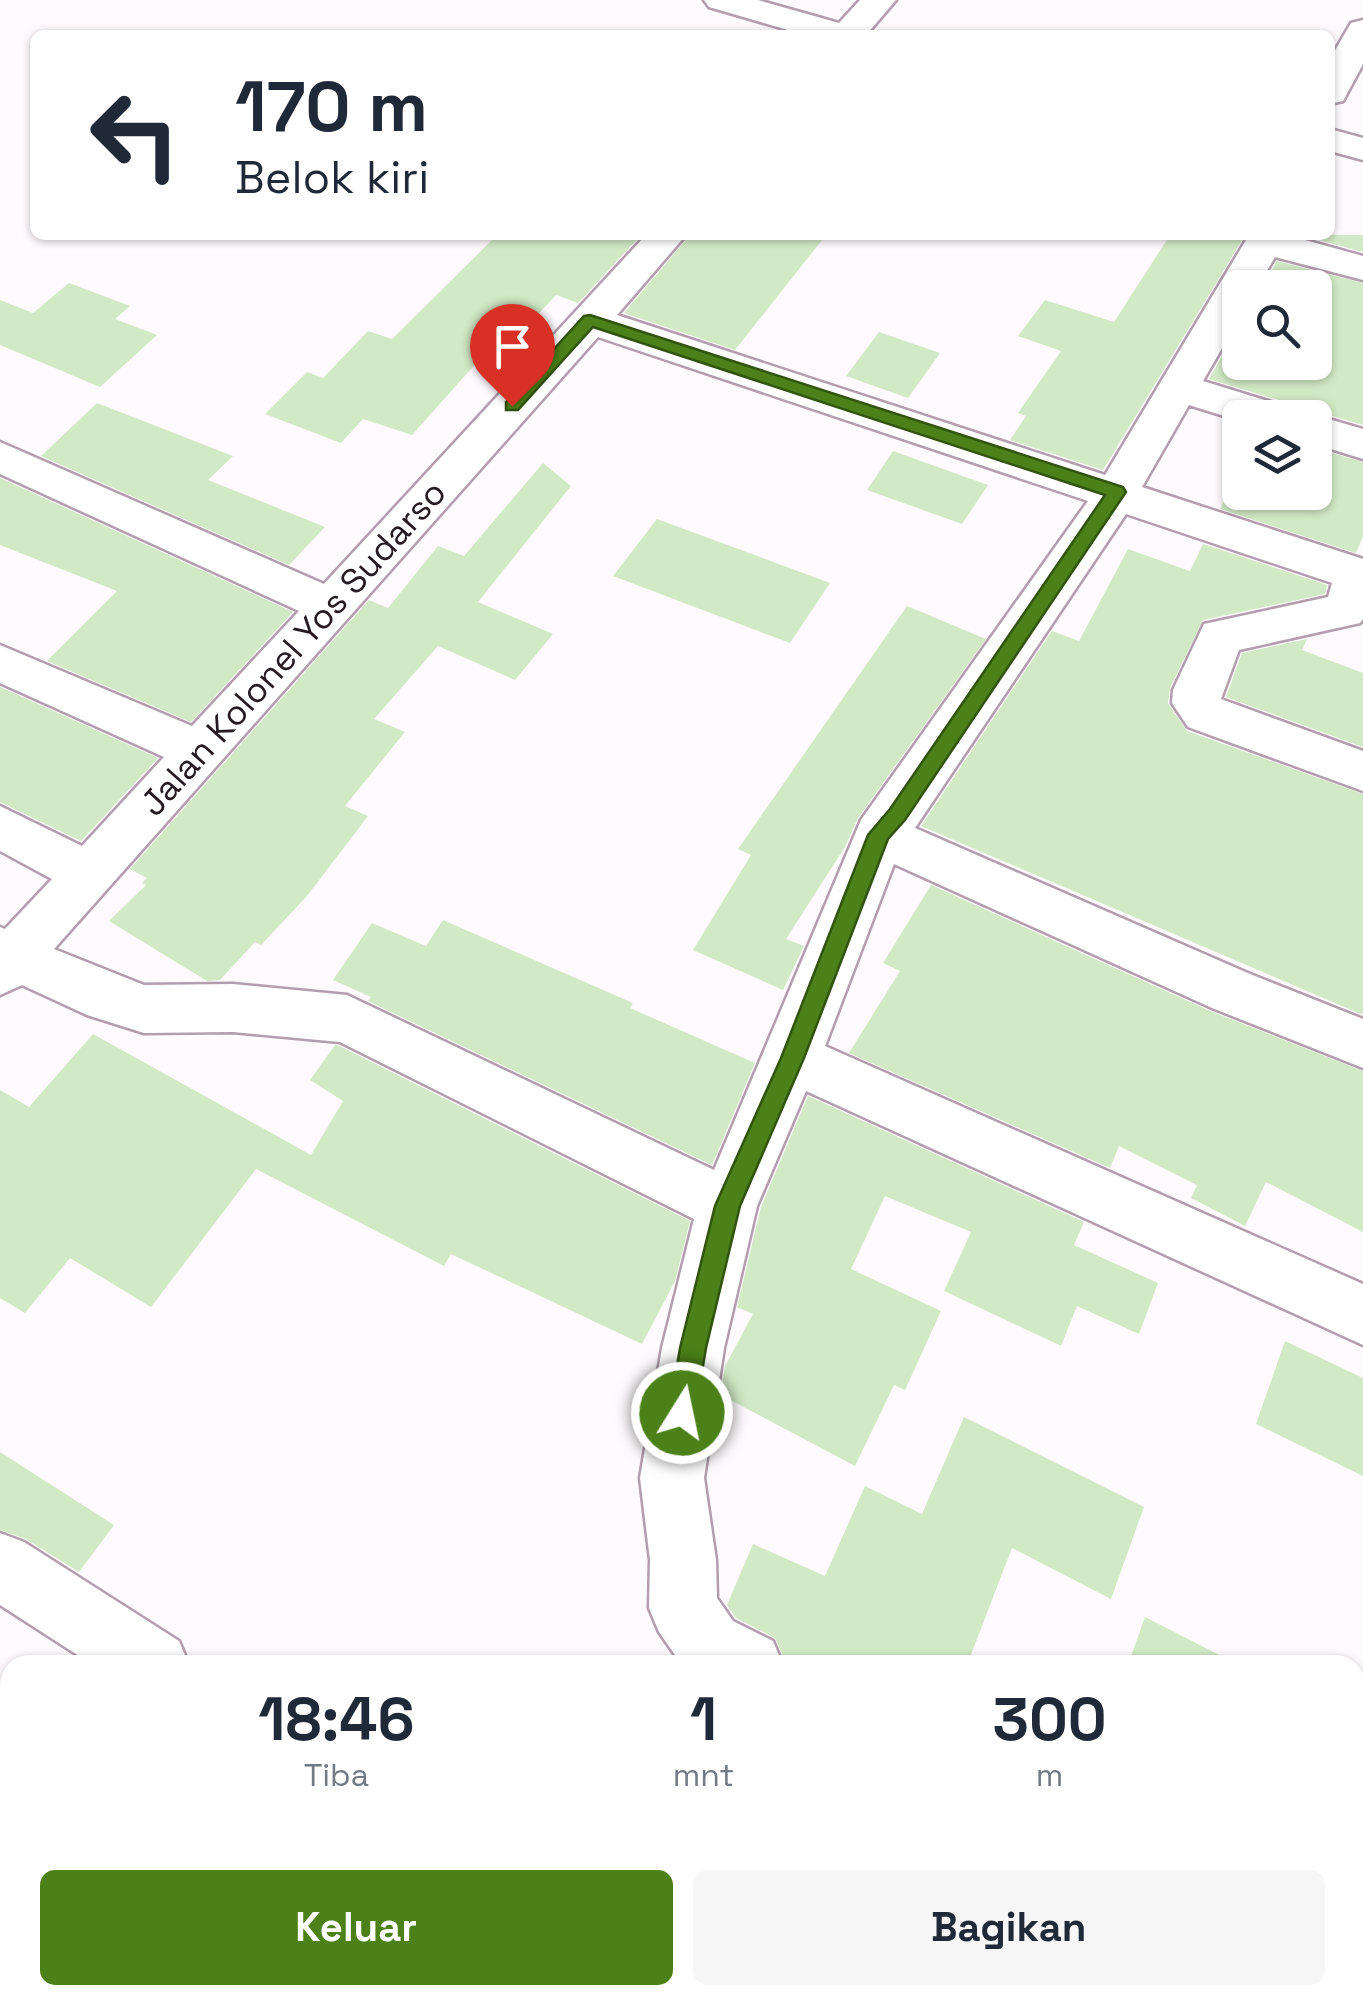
<!DOCTYPE html>
<html lang="id">
<head>
<meta charset="utf-8">
<style>
  :root { --surface:#fff; --page:#f6f6f7; --text:#1f2937; --muted:#747a83; --accent:#4b8118 }
  body { margin:0; font-family:"Space Grotesk",sans-serif; background:var(--page); color:var(--text); height:100vh; display:flex; flex-direction:column; font-size:38px; white-space:nowrap }
  * { box-sizing:border-box; margin:0 }
  p { font-size:32px; color:var(--muted) }
  .icon { flex:none; width:55px; height:55px; fill:none; stroke:currentColor; stroke-width:2; stroke-linecap:round; stroke-linejoin:round }
  .map { position:relative; flex:1; overflow:hidden }
  .side { position:absolute; left:0px; top:1655px; width:1365px; height:350px; display:flex; flex-direction:column; background:var(--surface); border-radius:30px 30px 0 0; box-shadow:0 2px 8px #0004 }
  .side>* { flex:none }
  .top-card { position:absolute; left:30px; top:30px; width:1305px; height:210px; border-radius:15px; box-shadow:0 2px 8px #0004; background:#fff; color:var(--text); overflow:hidden }
  .tools { position:absolute; left:1222px; top:270px; display:grid; gap:20px }
  .tools a { display:grid; place-items:center; width:110px; height:110px; border-radius:15px; background:var(--surface); box-shadow:0 2px 8px #0004; font-size:50px }
  .pin { position:absolute; display:grid; place-items:center; width:85px; height:85px; color:#fff; margin:-102px -42px; border-radius:50% 50% 50% 0; rotate:-45deg; box-shadow:0 0 10px #0007 }
  .pin .icon { rotate:45deg }
  .me { position:absolute; width:110px; margin:-55px; rotate:10deg; stroke-linejoin:round; filter:drop-shadow(0 0 8px #0008) }
  .turn { display:flex; align-items:center; gap:35px; height:210px; padding:0 40px; font-size:45px }
  .turn .icon { width:130px; height:130px; stroke-width:2.5 }
  .turn b { display:block; font-size:70px; line-height:85px }
  .eta { display:flex; justify-content:space-evenly; align-items:center; height:170px; text-align:center }
  .eta b { font-size:60px; font-weight:700; line-height:70px }
  .cta { display:flex; gap:20px; margin-top:auto; padding:20px 40px }
  .cta a { flex:1; height:115px; border-radius:15px; background:var(--accent); color:#fff; font-size:40px; font-weight:700; line-height:115px; text-align:center }
  .cta a+a { background:var(--page); color:var(--text) }
  .map>svg:first-child { display:block }
</style>
</head>
<body>
<div class="map">
<svg width="1363" height="2005" viewBox="0 0 1363 2005">
  <rect width="100%" height="100%" fill="#fefafd"/>
  <path fill="#d2e9c5" d="M497 235H641L578 303 556 295 499 356 487 351 412 435 363 419 341 443 265 414 307 372 323 378 368 331 392 339Z
    M690 235H826L735 350 624 313Z
    M1170 235H1245L1103 470 1010 440 1026 416 1018 413 1061 351 1018 336 1045 300 1114 322Z
    M1301 235H1363V252Z
    M1277 261 1363 283V425L1316 411 1300 418 1292 404 1209 379 1240 324V362H1315V288H1262Z
    M69 283 130 306 115 319 157 335 100 387 0 345V300L33 313Z
    M879 332 940 353 908 398 846 376Z
    M97 403 233 456 208 480 325 527 289 565 41 456Z
    M1315 448 1363 462V536L1356 553 1220 509 1240 468V492H1315Z
    M893 451 988 485 962 524 867 490Z
    M543 463 571 486 478 602 553 634 515 680 438 646 374 719 405 732 345 806 368 816 307 896 261 945 255 942 220 980 207 981 109 921 146 885 142 883 147 878 130 869 369 600 388 608 438 546 464 556Z
    M0 478 293 612 191 722 47 661 117 591 0 545Z
    M657 519 830 583 790 643 613 576Z
    M1203 544 1327 585 1325 594 1203 620 1170 688 1168 703 1187 731 1363 794V1015L921 826 1052 631 1079 641 1128 549 1190 571Z
    M907 606 986 639 858 818 845 847 786 939 804 946 783 990 693 950 751 855 738 849Z
    M1307 639 1302 650 1363 673V747L1226 697 1242 653Z
    M0 687 158 758 81 841 0 802Z
    M931 885 1210 1011 1363 1071V1232L1266 1182 1245 1226 1191 1198 1197 1185 1119 1146 1110 1168 849 1053 900 971 883 963Z
    M443 920 633 1003 630 1008 755 1063 712 1165 368 1001 371 997 333 980 372 923 426 946Z
    M93 1034 311 1155 343 1101 310 1080 335 1045 339 1046 690 1221 675 1281 642 1344 451 1254 444 1266 256 1169 151 1307 70 1258 25 1313 0 1298V1090L29 1107Z
    M808 1096 1084 1222 1074 1245 1158 1283 1139 1334 1077 1306 1061 1346 944 1291 971 1232 885 1196 851 1269 941 1311 905 1390 894 1385 855 1466 721 1395 725 1366 753 1314 737 1307 761 1207Z
    M1285 1341 1363 1378V1476L1256 1424Z
    M964 1417 1144 1507 1111 1599 1012 1548 967 1665H787L775 1638 736 1618 727 1605 753 1544 825 1576 865 1486 922 1514Z
    M0 1452 114 1525 79 1572 26 1539 0 1530Z
    M1145 1617 1239 1665H1128Z"/>
  <g fill="none" stroke-linecap="round" stroke-linejoin="round">
    <defs>
      <path id="minor" d="M704 0H758L839 23 860 0H896L866 35H805L709 7Z
        M1363 20V64L1343 101 1330 104V59L1351 23Z
        M1330 129 1363 138V160L1330 151Z
        M646 235H686L617 315 1105 475 1249 235H1287L1363 256V280L1275 257 1257 288H1240V317L1203 381 1291 408 1297 418H1240V421L1189 405 1142 487 1363 559V619L1360 623 1239 650 1221 699 1363 751V791L1188 727 1172 703 1173 690 1204 624 1328 597 1332 583 1126 514 915 828 1250 974 1363 1019V1068L1212 1008 894 864 825 1046 1363 1284V1345L806 1091 757 1206 724 1348 704 1478 716 1560 717 1598 733 1621 773 1641 783 1665H682L659 1632 649 1608 650 1560 640 1478 662 1348 694 1219 340 1042 233 1032 144 1033 87 1015 22 985 0 995V927L5 929 52 879 0 851V806L82 846 164 757 0 683V645L192 726 299 611 0 474V442L324 584ZM598 337 1088 501 861 820 714 1170 347 995 233 984 144 985 54 949Z
        M1315 415 1363 429V459L1315 444V418H1305Z
        M0 1533 24 1542 179 1641 189 1665H93L0 1605Z
        M1355 1809 1363 1812V1886L1355 1883Z
        M669 1995H758L762 2005H673Z
        M1005 1995H1081L1080 2005H1004Z"/>
    </defs>
    <use href="#minor" stroke="#b39ead" stroke-width="5"/>
    <use href="#minor" fill="#fff" fill-rule="evenodd"/>
  </g>
  <path fill="#4b8118" stroke="#315410" stroke-width="2.5" d="M590 315 1123 487 1126 492 905 820 888 839 804 1058 740 1206 706 1348 695 1413 692 1422 682 1426 673 1422 669 1413 680 1348 715 1206 781 1058 868 835 890 809 1105 495 593 327 518 410H506V402L584 316Z"/>
  <g text-anchor="middle" stroke-width="8" stroke-linejoin="round" paint-order="stroke">
    <g font-size="35" fill="#231b21" stroke="#fff">
      <text transform="translate(293 648) rotate(-48)" y="12">Jalan Kolonel Yos Sudarso</text>
    </g>
  </g>
</svg>
<div class="tools">
<a><svg class="icon" aria-label="search" viewBox="0 0 24 24"><circle cx="10" cy="10" r="6"/><path d="M15 15l6 6"/></svg></a>
<a><svg class="icon" aria-label="layers" viewBox="0 0 24 24"><path d="M12 4l9 5-9 5-9-5zM3 14l9 5 9-5"/></svg></a>
</div>
<div class="pin" style="left:512px;top:406px;background:#d93025"><svg class="icon" aria-label="arrive" viewBox="0 0 24 24"><path d="M6 21V4h12l-3 4 3 4H6"/></svg></div>
<svg class="me" style="left:682px;top:1413px" viewBox="-20 -20 40 40"><circle r="17" fill="#4b8118" stroke="#fff" stroke-width="3"/><path d="M0-11L8 9 0 5-8 9z" fill="#fff"/></svg>
<div class="top-card">
<div class="turn"><svg class="icon" aria-label="left" viewBox="0 0 24 24"><path d="M17 20v-9H6M10 6l-5 5 5 5"/></svg><div><b>170 m</b>Belok kiri</div></div>
</div>
<section class="side">
<div class="eta">
<div><b>18:46</b><p>Tiba</p></div>
<div><b>1</b><p>mnt</p></div>
<div><b>300</b><p>m</p></div>
</div>
<div class="cta"><a>Keluar</a><a>Bagikan</a></div>
</section>
</div>
</body>
</html>
